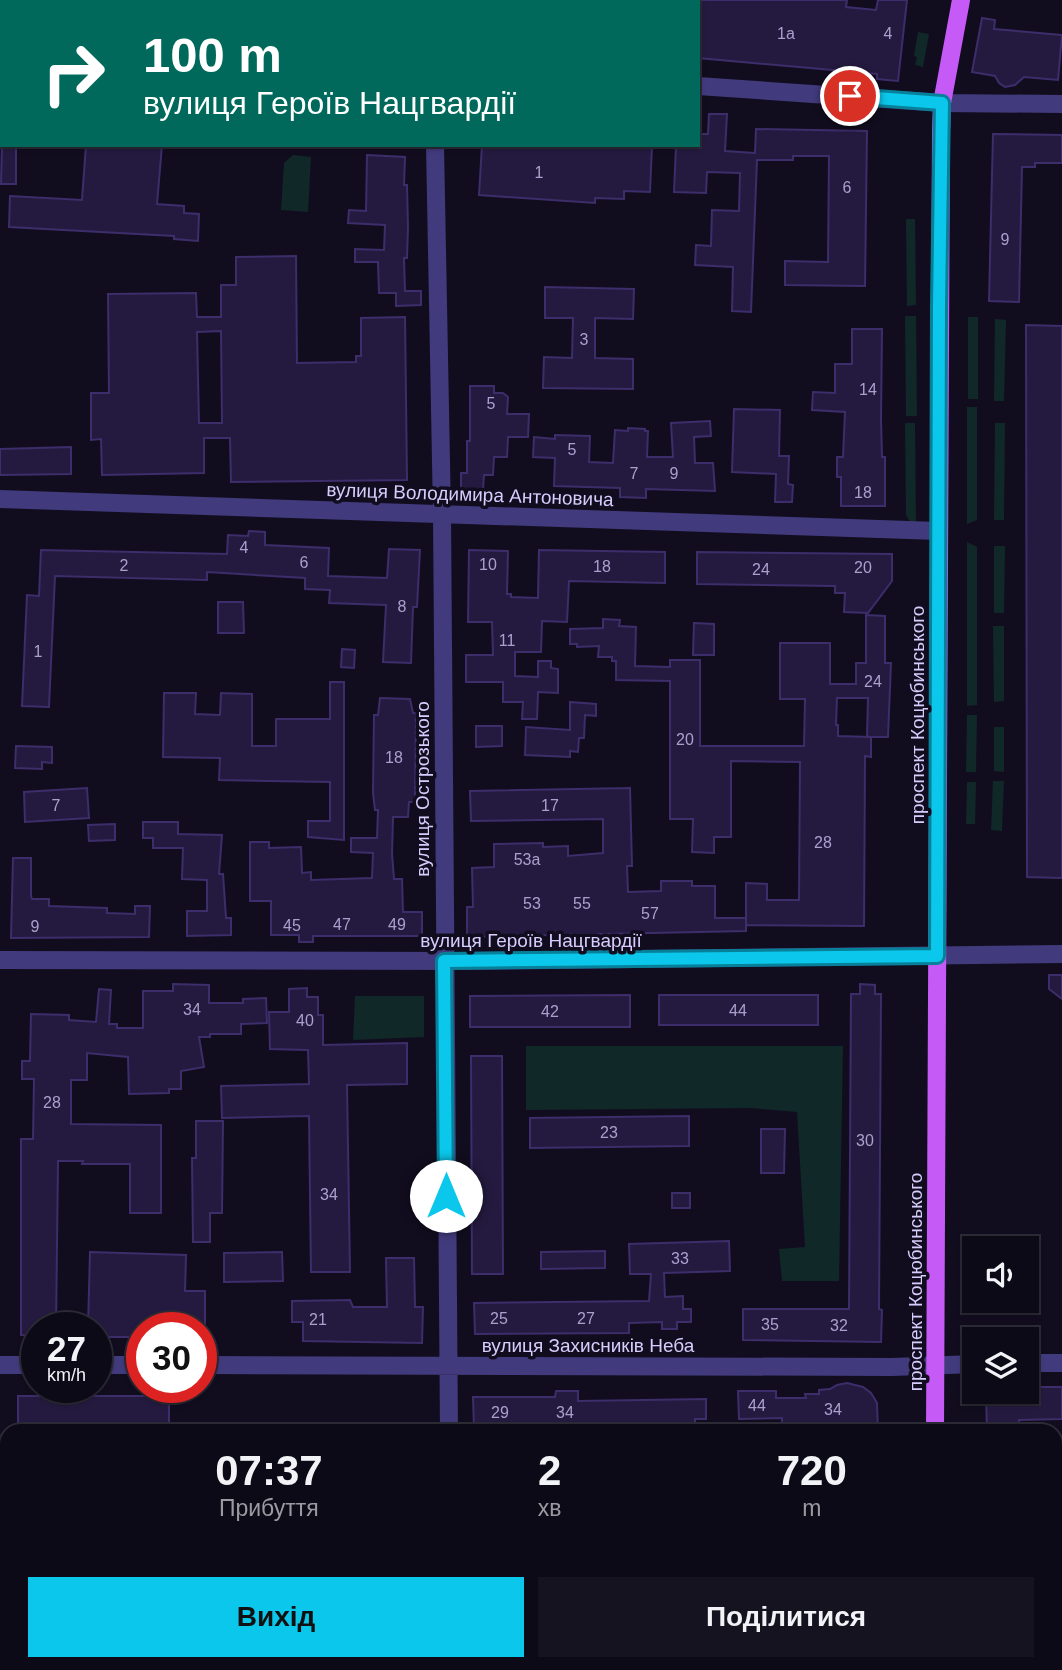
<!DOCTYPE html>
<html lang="uk">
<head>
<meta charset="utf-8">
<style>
  :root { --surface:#0d0a17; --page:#161320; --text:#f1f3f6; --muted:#9a9aa1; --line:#2d2b36; --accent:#0bc7eb }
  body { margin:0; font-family:Helvetica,sans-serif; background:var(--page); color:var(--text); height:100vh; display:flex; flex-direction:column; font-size:26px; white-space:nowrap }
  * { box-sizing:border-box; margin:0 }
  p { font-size:23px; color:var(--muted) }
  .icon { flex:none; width:38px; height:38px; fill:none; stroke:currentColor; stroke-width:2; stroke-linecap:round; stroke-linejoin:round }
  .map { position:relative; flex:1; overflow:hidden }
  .drawer { position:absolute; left:0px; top:1424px; width:1062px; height:247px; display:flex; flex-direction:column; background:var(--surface); border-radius:21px 21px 0 0; box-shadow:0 2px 5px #0004,0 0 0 2px var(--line) }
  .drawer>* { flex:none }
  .top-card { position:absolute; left:0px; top:0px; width:700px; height:147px; box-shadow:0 2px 5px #0004,0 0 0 2px var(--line); background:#00695c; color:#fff; overflow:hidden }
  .buttons { position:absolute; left:962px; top:1236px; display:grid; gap:14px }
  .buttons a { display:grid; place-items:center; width:77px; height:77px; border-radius:0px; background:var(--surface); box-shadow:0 2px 5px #0004,0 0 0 2px var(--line); font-size:35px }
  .speed { position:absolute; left:21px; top:1312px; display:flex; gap:14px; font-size:35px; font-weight:700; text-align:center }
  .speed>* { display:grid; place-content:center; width:91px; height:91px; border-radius:50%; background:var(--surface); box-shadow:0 2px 5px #0004,0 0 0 2px var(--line); line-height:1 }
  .speed small { font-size:18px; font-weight:400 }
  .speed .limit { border:10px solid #d22; background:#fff; color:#111 }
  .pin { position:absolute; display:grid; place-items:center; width:60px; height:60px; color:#fff; margin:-30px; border:4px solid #fff; border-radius:50%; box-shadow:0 2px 7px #0007 }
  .me { position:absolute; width:77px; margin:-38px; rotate:0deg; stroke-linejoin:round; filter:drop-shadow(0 0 5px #0008) }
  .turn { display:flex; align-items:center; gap:24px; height:147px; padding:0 28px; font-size:32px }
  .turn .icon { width:91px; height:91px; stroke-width:2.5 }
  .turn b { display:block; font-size:49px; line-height:60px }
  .eta { display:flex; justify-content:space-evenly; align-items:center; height:119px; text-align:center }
  .eta b { font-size:42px; font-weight:700; line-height:49px }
  .cta { display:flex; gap:14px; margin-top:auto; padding:14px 28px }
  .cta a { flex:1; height:80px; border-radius:0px; background:var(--accent); color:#111; font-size:28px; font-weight:700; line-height:80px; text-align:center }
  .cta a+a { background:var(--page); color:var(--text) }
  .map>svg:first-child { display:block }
</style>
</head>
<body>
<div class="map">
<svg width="1062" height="1670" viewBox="0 0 1062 1670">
  <rect width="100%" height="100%" fill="#110d1f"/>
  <path fill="#112828" d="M918 32 929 34 923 67 915 65 917 57 914 56Z
    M293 155 311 157 308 212 281 210 284 163Z
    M906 219H915L916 305 907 306Z
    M905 316H916L917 416H906Z
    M968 317H978V399H968Z
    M995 319 1006 320 1004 401H994Z
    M967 407H977V520L967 524Z
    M905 423H915L916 525 911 523 906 515Z
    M995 423H1005L1004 520H994Z
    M967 542 977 547V705L967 706Z
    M994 546H1005L1004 613H994Z
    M993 626H1004V701L994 702Z
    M967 715H977L976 772H966Z
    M994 727H1004V772L994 771Z
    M993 781H1004L1002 831 991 830Z
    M967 782H976L975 824H966Z
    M355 996H424V1037L353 1040Z
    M526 1046H843L839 1281H782L779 1249 805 1247 797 1112 751 1108 526 1110Z"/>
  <path fill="#241a3f" stroke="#3d2d6a" stroke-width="2" fill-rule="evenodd" d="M698 0H847L846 7 876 10 878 0H907L898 81 877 79V74L698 58Z
    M982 18 995 20 994 29 1062 35 1058 80 1024 77 1015 85 1005 87 999 83 995 76 972 72Z
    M709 114H727L725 151 755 153 756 129 867 131 865 286 785 285V261L828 262 829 156H793V160H757L751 312 732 311 733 267 695 265 696 245 711 246 712 210 739 211 740 173 707 172 706 193 674 192 676 147 698 145V134H708Z
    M993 134 1062 135V163H1035V167H1022L1019 302 989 301Z
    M2 145H16V184H1Z
    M86 145H162L157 204 184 206V213L199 214 198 241 174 239V236L9 227 10 196 82 200Z
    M482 145H652L650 192 624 191V199L595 198V203L479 195Z
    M367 155 405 157 404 185H407L408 227 407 258H404L405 291H421V305L396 306V293H379L378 262H355V249L384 250 385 225 348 223 349 210 366 211Z
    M296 256 297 363 356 362V356H361V318L405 317 407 480 231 482 230 438H204V473L102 475 101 439 91 440V393H109L108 294 196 293 197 317H221V285H236V257ZM221 331 222 423H199L197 332Z
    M545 287 634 289 633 319 595 318V358L633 359V389L543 388 544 357 572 358 573 318H545Z
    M1026 325 1062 326V878L1027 877Z
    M852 329H882L881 419 882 457H885V506H841V477H837V457H843L845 412 812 410 813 392 835 393V364H852Z
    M470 386H494V393H503L508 397 507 414H529L528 437H508L507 457H494L493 475H484L483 489H461V473H467V441H470Z
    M734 409 780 410 779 456H789L788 484 793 485 792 502H775L776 474 732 472Z
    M710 421 711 436 694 437 695 463H713L715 491 646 489V498L620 497V488L554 486 555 458 533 457 534 437 555 439V435L590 436 589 462 613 463 615 430 628 431V428L645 429V431H648L647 457H673L671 423Z
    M71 447V474L0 475V449Z
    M249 531 265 532V545L329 548 328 576 387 578 389 549 420 550 417 607H413L411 663 383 662 386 605 329 603 330 590 305 589V578L207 572V580L55 576 49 707 22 706 27 595 39 596 41 550 227 554 228 535 248 536Z
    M469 550 508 551 507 594H511V597L538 598 539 550 665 552V583L569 581 567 622 542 621 541 652H515V676L538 677V661H551V668L558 669V693L538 692 537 719H522L523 702H503V682H466V655H493L492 622H468Z
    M697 552 892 554V581L868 613 844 612 845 593H835V586L697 584Z
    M218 602H243L244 633H218Z
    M866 615 885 616V663H891L888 737H867L868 698H837L836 725H838V736L871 737V757L865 756 864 926 746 925V883L767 884V900H799L800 762 731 761V837H714V853L692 852 693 819H670V681L616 680V661H612V657H598L599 646 577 647V644H570V629L603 628V619L620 620 619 626 636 627 635 666 670 667V660H700V746H804L805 699H780V643H830V684H856V663H866Z
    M694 623 714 624V655H693Z
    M342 649 355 650 354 668 341 667Z
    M330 682H344V840L308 837V821H330V782L219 780 220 758 163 757 164 693H196L195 714 220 715 221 693 252 694V746H276V719H330Z
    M380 698 410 699 413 713H416L415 802H409L408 817H393L392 854 394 879H402L403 912H422V936H313V942H299V935H271V901H250V842H269V848L301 847 302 873 311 872V880L372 878 373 853 351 852V838H377L378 810H375L373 793 374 715H378Z
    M570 702 596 704V716L585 715 584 738H579L578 752 570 751V757L525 755 526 727 570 730Z
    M476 726H502V746L476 747Z
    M16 746 52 747V763L42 762V769L15 768Z
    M87 788 89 818 25 822 24 792Z
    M630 788 632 866H627L628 892 661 891V881H692V886H715V918H746V931L467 937V907H473L472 868 494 867V844L543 843V847L568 846V856L603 853V819L471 821 470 791Z
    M143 822H178V834L222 835 219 874H223L226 918H231V935L187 936V911H207V880L182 879 183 848H153V838H143Z
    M115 824V840L89 841 88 825Z
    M13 858H31V896L32 899H49V906L107 908V913L135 914V906H150L149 937 11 938Z
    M1049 975H1062V999L1049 989Z
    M173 984 209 985V1003H243V999L266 998 267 1023 241 1024V1034H210V1037H199L204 1067 181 1071V1089H169V1093L129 1094 128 1057 87 1053V1080H71V1124L161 1125V1213H130V1164H82L83 1161H58L56 1328H37V1336L21 1335V1139H33L34 1079H22V1061H30L31 1014 69 1015V1020L96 1022 99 989 111 990 109 1024H117V1028H143V991H173Z
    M860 984 875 985V994H881L879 1309 882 1310 881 1342 743 1340V1309H849L851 994H860Z
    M307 988V997H318V1015H323V1045L407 1043V1084L347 1085 350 1272H311L309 1116 222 1118 221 1086 309 1084 308 1050 270 1049 269 1012H289V989Z
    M630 995V1027H470V996Z
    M659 995H818V1025H659Z
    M471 1056H502L503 1274H472Z
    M689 1116V1146L530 1148V1118Z
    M196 1121H223L222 1213H210V1242H193L192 1158H196Z
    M761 1129H785L784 1173H761Z
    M672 1193H690V1208H672Z
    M729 1241 730 1271 664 1273 665 1297 683 1296V1309H691V1322H677V1329H662V1322L629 1323V1333L475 1334 474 1303 649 1301 651 1274H630L629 1244Z
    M605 1251V1268L541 1269V1252Z
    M90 1252 186 1255 185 1291H205V1328H142V1337H96V1328H88Z
    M282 1252 283 1281 224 1282V1253Z
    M386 1258H414L415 1307H423L422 1343 303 1341V1322H292V1301L350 1300 353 1307H387Z
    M847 1383 863 1387 871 1393 877 1403 878 1432H782V1418L739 1419 738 1391H776V1398H806L805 1394H819V1390L830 1389 837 1385Z
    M1027 1387H1062V1419L1019 1420V1425H1008V1432H987L986 1391H1027Z
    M556 1391H578V1401L706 1399V1419H695V1432H670V1425L626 1426V1432H501V1427L474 1428 473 1397H555Z
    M18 1396H169V1426H114V1432H18Z"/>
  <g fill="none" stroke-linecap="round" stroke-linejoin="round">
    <path stroke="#413a7c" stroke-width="18" d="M698 86 942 103 1062 104
      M435 145 442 514 449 1432
      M0 499 938 531
      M0 960 465 961 1062 954
      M1027 1363H1062
      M0 1365H37
      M96 1365H142
      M201 1365 892 1367 975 1364
      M449 1664V1670"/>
    <path stroke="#c65af7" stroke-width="18" d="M935 1432 941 131 942 103 961 0
      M938 1664V1670"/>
  </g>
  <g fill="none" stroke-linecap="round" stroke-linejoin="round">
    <defs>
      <path id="route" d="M446 1196 444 961 937 956 939 306 942 103 850 96"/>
    </defs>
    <use href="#route" stroke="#078199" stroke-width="18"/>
    <use href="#route" stroke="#0bc7eb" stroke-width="12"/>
  </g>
  <g text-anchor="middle" stroke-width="7" stroke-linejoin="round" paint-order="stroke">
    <g font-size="16" fill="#aaa0ce">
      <text x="786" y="39">1а</text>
      <text x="888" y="39">4</text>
      <text x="539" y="178">1</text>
      <text x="847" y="193">6</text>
      <text x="1005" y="245">9</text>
      <text x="584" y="345">3</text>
      <text x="868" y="395">14</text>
      <text x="491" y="409">5</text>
      <text x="572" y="455">5</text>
      <text x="634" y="479">7</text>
      <text x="674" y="479">9</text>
      <text x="863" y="498">18</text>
      <text x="244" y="553">4</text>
      <text x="304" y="568">6</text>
      <text x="488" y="570">10</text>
      <text x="124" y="571">2</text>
      <text x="602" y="572">18</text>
      <text x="863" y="573">20</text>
      <text x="761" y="575">24</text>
      <text x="402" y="612">8</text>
      <text x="507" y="646">11</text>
      <text x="38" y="657">1</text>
      <text x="873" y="687">24</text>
      <text x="685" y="745">20</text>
      <text x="394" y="763">18</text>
      <text x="56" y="811">7</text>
      <text x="550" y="811">17</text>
      <text x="823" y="848">28</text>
      <text x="527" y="865">53а</text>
      <text x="532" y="909">53</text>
      <text x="582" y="909">55</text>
      <text x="650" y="919">57</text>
      <text x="342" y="930">47</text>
      <text x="397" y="930">49</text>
      <text x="292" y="931">45</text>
      <text x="35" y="932">9</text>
      <text x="192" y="1015">34</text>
      <text x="738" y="1016">44</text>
      <text x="550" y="1017">42</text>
      <text x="305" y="1026">40</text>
      <text x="52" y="1108">28</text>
      <text x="609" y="1138">23</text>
      <text x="865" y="1146">30</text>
      <text x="329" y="1200">34</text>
      <text x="680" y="1264">33</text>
      <text x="499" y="1324">25</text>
      <text x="586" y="1324">27</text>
      <text x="318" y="1325">21</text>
      <text x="770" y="1330">35</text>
      <text x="839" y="1331">32</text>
      <text x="757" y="1411">44</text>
      <text x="833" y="1415">34</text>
      <text x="500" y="1418">29</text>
      <text x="565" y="1418">34</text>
    </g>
    <g font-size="19" fill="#d6cdfd" stroke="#110d1f">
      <text transform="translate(470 494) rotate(2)" y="7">вулиця Володимира Антоновича</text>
      <text transform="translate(917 715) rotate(-90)" y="7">проспект Коцюбинського</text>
      <text transform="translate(422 789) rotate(-90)" y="7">вулиця Острозького</text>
      <text x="531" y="947">вулиця Героїв Нацгвардії</text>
      <text transform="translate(915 1282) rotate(-90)" y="7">проспект Коцюбинського</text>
      <text x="588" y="1352">вулиця Захисників Неба</text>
    </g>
  </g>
</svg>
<div class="buttons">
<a><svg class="icon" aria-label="sound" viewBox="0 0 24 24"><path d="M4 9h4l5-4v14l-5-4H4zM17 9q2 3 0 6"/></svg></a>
<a><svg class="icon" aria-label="layers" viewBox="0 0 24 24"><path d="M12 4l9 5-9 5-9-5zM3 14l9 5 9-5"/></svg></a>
</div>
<div class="speed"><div>27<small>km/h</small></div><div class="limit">30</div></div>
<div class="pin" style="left:850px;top:96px;background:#d93025"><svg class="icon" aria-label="arrive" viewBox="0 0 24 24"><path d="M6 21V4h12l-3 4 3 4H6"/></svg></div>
<svg class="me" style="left:446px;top:1196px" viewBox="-20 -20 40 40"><circle r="19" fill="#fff"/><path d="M0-13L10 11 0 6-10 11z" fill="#0bc7eb"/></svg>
<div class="top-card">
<div class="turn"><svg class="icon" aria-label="right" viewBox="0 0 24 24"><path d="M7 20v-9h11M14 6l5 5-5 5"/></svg><div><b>100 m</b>вулиця Героїв Нацгвардії</div></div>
</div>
<section class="drawer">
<div class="eta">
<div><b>07:37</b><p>Прибуття</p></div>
<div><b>2</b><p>хв</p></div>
<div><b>720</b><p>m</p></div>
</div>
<div class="cta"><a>Вихід</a><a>Поділитися</a></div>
</section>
</div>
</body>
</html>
